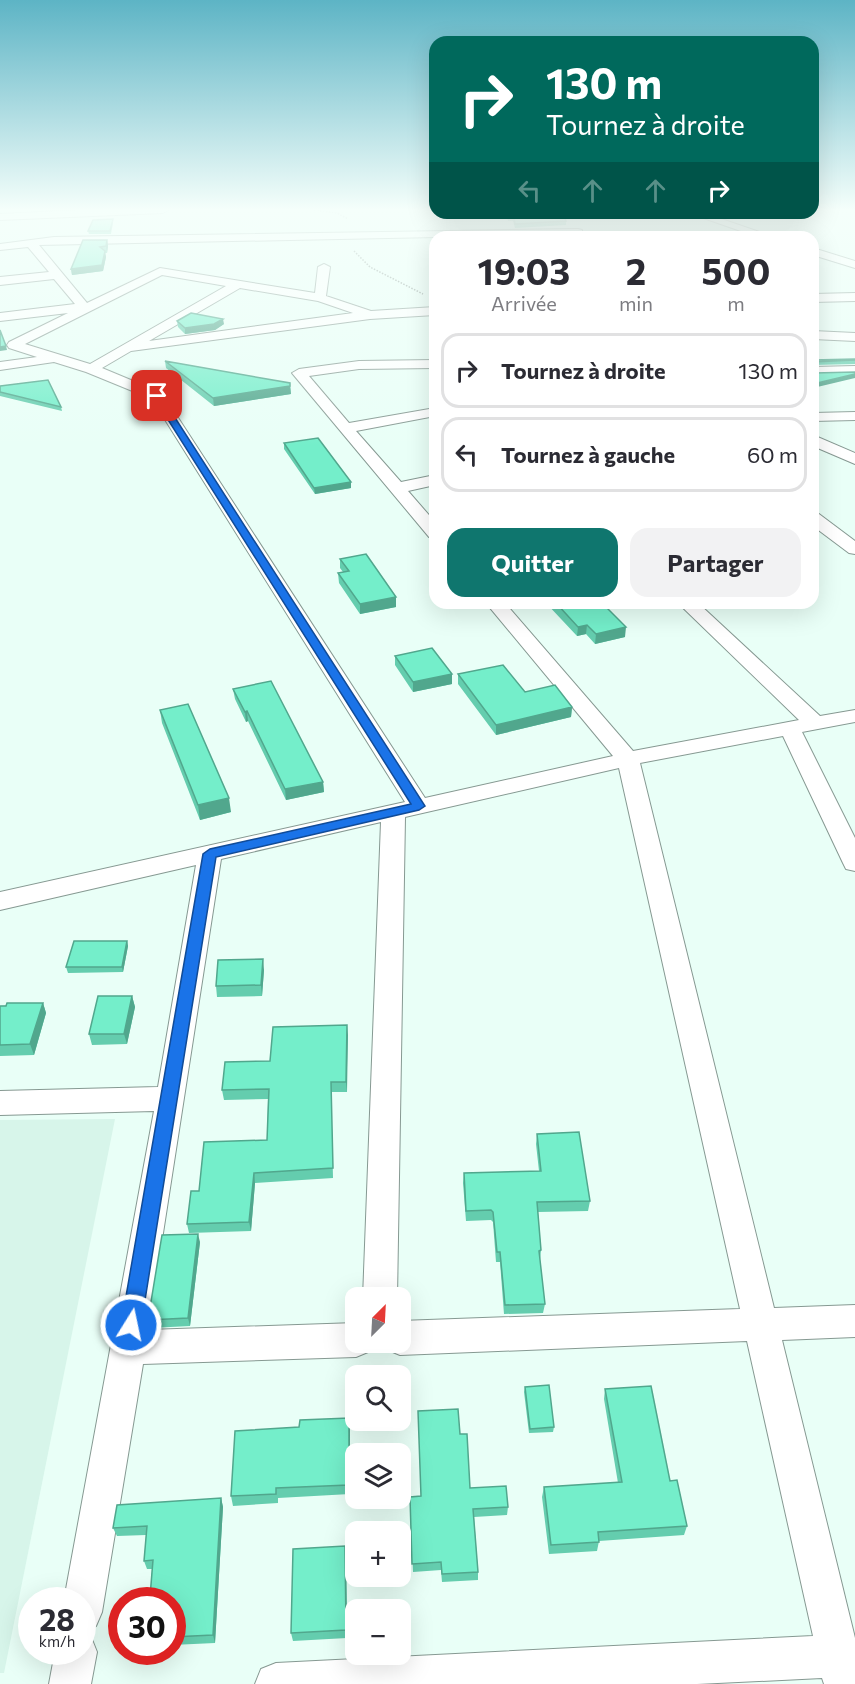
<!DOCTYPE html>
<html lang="fr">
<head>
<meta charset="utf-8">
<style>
  :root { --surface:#fff; --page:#f2f2f3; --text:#2b2b33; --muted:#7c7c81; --line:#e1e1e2; --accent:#0f766e }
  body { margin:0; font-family:Commissioner,sans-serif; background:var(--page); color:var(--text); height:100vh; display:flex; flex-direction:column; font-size:22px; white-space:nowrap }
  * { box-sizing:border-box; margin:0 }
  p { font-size:20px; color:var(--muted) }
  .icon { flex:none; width:33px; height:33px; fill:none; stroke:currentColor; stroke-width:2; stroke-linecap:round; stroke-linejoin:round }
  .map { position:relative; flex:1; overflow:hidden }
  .details { position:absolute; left:429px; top:231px; width:390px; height:378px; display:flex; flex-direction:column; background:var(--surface); border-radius:18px; box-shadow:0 6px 24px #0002 }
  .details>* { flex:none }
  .guide { position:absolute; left:429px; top:36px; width:390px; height:183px; border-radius:18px; box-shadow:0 6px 24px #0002; background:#00695c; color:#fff; overflow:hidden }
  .needle { width:39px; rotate:24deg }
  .fabs { position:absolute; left:345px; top:1287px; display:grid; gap:12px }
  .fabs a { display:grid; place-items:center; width:66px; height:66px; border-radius:12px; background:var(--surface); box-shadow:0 6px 24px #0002; font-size:30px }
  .speed { position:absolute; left:18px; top:1587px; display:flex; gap:12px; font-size:30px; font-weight:700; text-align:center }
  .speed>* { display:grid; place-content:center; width:78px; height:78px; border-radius:50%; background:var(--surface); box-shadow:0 6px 24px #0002; line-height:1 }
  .speed small { font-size:15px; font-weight:400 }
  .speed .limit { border:9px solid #d22; background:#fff; color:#111 }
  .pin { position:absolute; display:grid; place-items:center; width:51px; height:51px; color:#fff; margin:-26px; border-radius:12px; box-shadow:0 3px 9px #0006 }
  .me { position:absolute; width:66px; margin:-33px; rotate:10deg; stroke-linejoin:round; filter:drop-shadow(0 0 4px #0008) }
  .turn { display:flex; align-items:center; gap:21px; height:126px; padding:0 18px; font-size:27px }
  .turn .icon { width:78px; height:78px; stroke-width:2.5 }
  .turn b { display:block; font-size:42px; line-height:51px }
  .lanes { display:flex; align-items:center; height:57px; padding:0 18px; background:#0003; justify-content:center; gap:30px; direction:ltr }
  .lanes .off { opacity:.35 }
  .eta { display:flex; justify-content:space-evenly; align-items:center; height:102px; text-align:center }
  .eta b { font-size:36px; font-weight:700; line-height:42px }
  .button { display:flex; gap:12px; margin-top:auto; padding:12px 18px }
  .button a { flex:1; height:69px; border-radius:18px; background:var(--accent); color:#fff; font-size:24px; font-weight:700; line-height:69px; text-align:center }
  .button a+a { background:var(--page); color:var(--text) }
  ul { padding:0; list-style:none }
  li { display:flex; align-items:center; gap:18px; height:75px; margin:0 12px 9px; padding:0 6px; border:3px solid var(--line); border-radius:18px }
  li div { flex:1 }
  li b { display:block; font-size:22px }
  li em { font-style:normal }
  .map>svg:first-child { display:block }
</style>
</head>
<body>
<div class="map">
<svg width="855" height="1684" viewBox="0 0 855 1684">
  <rect width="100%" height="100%" fill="#e9fff7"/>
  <path fill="#d7f5ea" d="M115 1119 4 1673H0V1120Z"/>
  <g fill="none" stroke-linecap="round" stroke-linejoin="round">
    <defs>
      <path id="minor" d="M80 210H168L163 213 0 220V214Z
        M689 213H704L774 237H758Z
        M578 229 582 230V234L39 245 87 303 160 268 315 293 318 267 324 264 330 267 326 296 371 311 435 307V315L370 319 131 351 102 368 162 393 425 798 613 756 486 603H505L633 751 799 720 678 603H698L820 716 855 710V722L802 732 855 838V871L846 869 843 863 783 736 640 763 774 1308 855 1305V1337L782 1340 855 1638V1684H824L822 1678 697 1684H255L261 1669 276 1663 813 1636 747 1341 400 1355 388 1350 385 1342H400V1321L740 1309 619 768 405 817 397 1298H363L381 822 221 859 148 1330 356 1323V1342H372L368 1352 356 1357 143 1364 102 1612 96 1626 82 1632V1600H64L154 1111 0 1115V1091L158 1087 196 865 0 910V892L405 802 152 399 86 372 54 362 0 370V362L37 357 9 348 7 345 9 342 68 313 0 321V313L75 304 54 279 0 285V277L49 272 28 247 0 250V244L54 237ZM162 275 226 286 90 364 25 344ZM240 288 318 301 353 313 149 341Z
        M813 248 855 261V268L813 255Z
        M855 293V301L813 302V294Z
        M813 331 855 333V341L813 339Z
        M435 360V368L359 369 309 376 349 423 435 408V416L356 431 401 482 435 475V485L408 491 435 522V538L429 537 292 373 299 369 359 361Z
        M855 366V374L813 375V367Z
        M855 412V420L813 421V413Z
        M813 435 855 453V464L813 446Z
        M813 513 819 514 855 541V554L849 553 813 526Z
        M82 1634 91 1637 97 1652 91 1684H49L55 1652H82Z"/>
    </defs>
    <use href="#minor" stroke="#869992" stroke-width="2"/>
    <path stroke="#7e8d87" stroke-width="1.5" stroke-dasharray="1.5 1.5" stroke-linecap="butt" d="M314 210 337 213 348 219
      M354 251 370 267 423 294"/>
    <use href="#minor" fill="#fff" fill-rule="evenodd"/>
  </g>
  <path fill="#64cdae" d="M506 213H563L566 221V225L515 228 513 221H508Z
    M113 219V223L111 234H89L88 231Z
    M107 240 108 246 107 253H105L106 257 103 271 72 275 71 269Z
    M177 321 224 324 215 330 185 334 178 327Z
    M855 359V364L813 365V360Z
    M165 361 290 383 291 394 214 406 166 368Z
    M0 386 61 407 62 411 0 396Z
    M284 443 351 488 315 494 284 449Z
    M340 559 396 607 360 614 339 583 338 573 343 572 340 568Z
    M546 603H602L625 637 595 644 586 634 577 636Z
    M395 656 452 674V684L413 692 395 665Z
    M458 674 525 692 572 707 571 717 496 735 458 684Z
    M233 689 323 782 324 792 286 800 248 721 246 722 235 699Z
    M160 710 231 812 200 820 162 723Z
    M127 941 128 946 123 972 68 973 66 967Z
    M264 970 262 996 217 997 216 986Z
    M132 996 135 1007 127 1044 92 1045 89 1034Z
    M43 1003 46 1013 34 1055 0 1056V1006Z
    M347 1025V1092H331L333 1178 255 1183 251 1231 189 1233 187 1224 199 1191 267 1140 268 1099 224 1100 222 1090 270 1061Z
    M537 1134 590 1201 588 1211 538 1212 541 1250 540 1260 545 1304 543 1313 504 1314 500 1262H496L493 1222 491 1220 466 1221 463 1183 464 1173 539 1171 536 1144Z
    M200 1242 190 1326 151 1328 148 1320Z
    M525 1387 554 1427 553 1432 529 1433 524 1392Z
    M605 1389 670 1481 687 1526 684 1535 599 1541 597 1551 549 1554 542 1497 544 1487 618 1483 604 1399Z
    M350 1428V1494L278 1498V1503L233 1506 231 1496Z
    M460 1434 470 1488 508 1507 507 1515 474 1517 478 1572V1580L442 1582 441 1570 413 1572 410 1497 421 1496Z
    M221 1498 223 1507 215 1643 172 1645V1600H151L150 1597 152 1569H147L144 1561 146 1535 117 1536 113 1528Z
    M345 1546 346 1555 347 1638 293 1641 291 1633Z"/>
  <path fill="#51a78d" d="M107 240 108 246 107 253 106 246Z
    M105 251 106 257 103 271 72 275 71 269Z
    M223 319 224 324 215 330 185 334V328Z
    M6 346 7 350 0 351V347Z
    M855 374V378L813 388V384Z
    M290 386 291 394 214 406 213 398Z
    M351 482V488L315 494 314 488Z
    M396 597V607L360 614V604Z
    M587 625 586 634 577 636 578 627Z
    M626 627 625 637 595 644 596 634Z
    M452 674V684L413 692V682Z
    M572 707 571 717 496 735V725Z
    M247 711 248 721 246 722 245 712Z
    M323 782 324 792 286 800 285 789Z
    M229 798 231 812 200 820 198 805Z
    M127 941 128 946 123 972 122 967Z
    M263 959 264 970 262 996 261 985Z
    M132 996 135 1007 127 1044 124 1034Z
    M43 1003 46 1013 34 1055 30 1044Z
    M347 1025 348 1035 347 1092 346 1082Z
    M254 1173 255 1183 251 1231 249 1222Z
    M198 1234 200 1242 190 1326 188 1318Z
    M349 1418 350 1428V1494L349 1485Z
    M221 1498 223 1507 215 1643 213 1635Z
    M345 1546 346 1555 347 1638 346 1630Z"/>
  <path fill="#74eeca" stroke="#51a78d" stroke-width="1.5" d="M507 213H563L566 221 515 224 514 217H508Z
    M113 219 110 231H88L93 220Z
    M555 233 557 237H519L518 234Z
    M83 240H107L106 246 100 247 105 251 102 265 71 269Z
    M191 313 223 319 214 324 185 328 177 321Z
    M0 330 6 346 0 347Z
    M855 359V360L813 362V360Z
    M165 361 290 383V386L213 398Z
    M813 369 814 373 855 372V374L813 384Z
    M48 380 61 407 0 392V386Z
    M318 438 351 482 314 488 284 443Z
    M366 554 396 597 360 604 338 573 349 571 340 559Z
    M556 603H602L626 627 596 634 587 625 578 627Z
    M432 648 452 674 413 682 395 656Z
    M503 665 525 692 555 685 572 707 496 725 458 674Z
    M271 681 323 782 285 789 247 711 245 712 233 689Z
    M188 704 229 798 198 805 160 710Z
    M74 941H127L122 967H66Z
    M263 959 261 985 216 986 218 960Z
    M98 996H132L124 1034H89Z
    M7 1003H43L30 1044 0 1045V1006H6Z
    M347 1025 346 1082H331L333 1168 254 1173 249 1222 187 1224 191 1191H199L204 1142 267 1140 269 1089 222 1090 225 1062 270 1061 273 1027Z
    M579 1132 590 1201 537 1202 541 1250 539 1251 545 1304 505 1305 500 1252H497L493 1212 491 1210 466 1211 464 1173 541 1171 537 1134Z
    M198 1234 188 1318 148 1320 162 1235Z
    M549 1385 554 1427 530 1429 525 1387Z
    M651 1386 670 1481 677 1480 687 1526 598 1532 599 1542 551 1545 544 1487 622 1482 605 1389Z
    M458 1409 460 1434H467L470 1488 506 1486 508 1507 473 1509 478 1572 442 1574 441 1562 412 1564 410 1497 421 1496 418 1411Z
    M349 1418V1485L276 1488V1494L231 1496 235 1431 299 1427 300 1420Z
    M221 1498 213 1635 172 1637V1600H157L158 1597H150L153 1560 144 1561 147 1526 113 1528 117 1505Z
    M345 1546 346 1630 291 1633 293 1549Z"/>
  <linearGradient id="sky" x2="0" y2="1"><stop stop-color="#5db4c5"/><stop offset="0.47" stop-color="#f5fffb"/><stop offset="1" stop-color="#f5fffb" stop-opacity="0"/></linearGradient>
  <rect width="855" height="446" fill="url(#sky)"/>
  <path fill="#1a73e8" stroke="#114b97" stroke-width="1.5" d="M154 394 161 396 425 806 419 810 216 857 141 1325 138 1332 131 1335 124 1332 121 1325 203 854 210 849 411 804 153 396Z"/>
</svg>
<div class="fabs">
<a><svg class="needle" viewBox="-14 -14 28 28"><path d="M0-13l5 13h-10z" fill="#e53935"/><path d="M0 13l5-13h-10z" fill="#7c7c81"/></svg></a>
<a><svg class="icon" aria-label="search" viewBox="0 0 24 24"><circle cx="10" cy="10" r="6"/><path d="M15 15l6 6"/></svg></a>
<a><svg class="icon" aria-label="layers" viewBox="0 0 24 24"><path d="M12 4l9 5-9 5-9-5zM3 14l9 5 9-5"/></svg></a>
<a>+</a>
<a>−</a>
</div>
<div class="speed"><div>28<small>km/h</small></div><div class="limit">30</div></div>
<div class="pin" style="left:157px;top:396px;background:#d93025"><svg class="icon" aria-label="arrive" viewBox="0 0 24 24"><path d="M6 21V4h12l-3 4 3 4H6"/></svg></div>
<svg class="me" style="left:131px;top:1325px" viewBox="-20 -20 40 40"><circle r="17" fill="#1a73e8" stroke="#fff" stroke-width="3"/><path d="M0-11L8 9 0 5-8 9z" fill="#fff"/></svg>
<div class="guide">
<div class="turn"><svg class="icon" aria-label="right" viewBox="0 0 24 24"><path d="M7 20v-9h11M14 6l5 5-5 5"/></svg><div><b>130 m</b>Tournez à droite</div></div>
<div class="lanes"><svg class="icon off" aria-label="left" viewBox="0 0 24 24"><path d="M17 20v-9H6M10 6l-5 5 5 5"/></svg><svg class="icon off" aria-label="ahead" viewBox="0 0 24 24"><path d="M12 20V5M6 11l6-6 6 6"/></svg><svg class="icon off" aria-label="ahead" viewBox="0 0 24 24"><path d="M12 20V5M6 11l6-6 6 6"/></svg><svg class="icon" aria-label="right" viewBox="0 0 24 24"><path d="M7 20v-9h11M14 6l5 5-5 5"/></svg></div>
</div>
<section class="details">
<div class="eta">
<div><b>19:03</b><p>Arrivée</p></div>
<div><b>2</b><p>min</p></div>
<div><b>500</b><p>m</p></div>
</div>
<ul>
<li><svg class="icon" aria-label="right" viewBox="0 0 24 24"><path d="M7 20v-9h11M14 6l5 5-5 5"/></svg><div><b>Tournez à droite</b></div><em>130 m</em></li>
<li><svg class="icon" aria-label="left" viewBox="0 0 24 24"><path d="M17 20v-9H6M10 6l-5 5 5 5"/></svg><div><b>Tournez à gauche</b></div><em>60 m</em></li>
</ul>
<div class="button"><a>Quitter</a><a>Partager</a></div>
</section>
</div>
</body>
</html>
